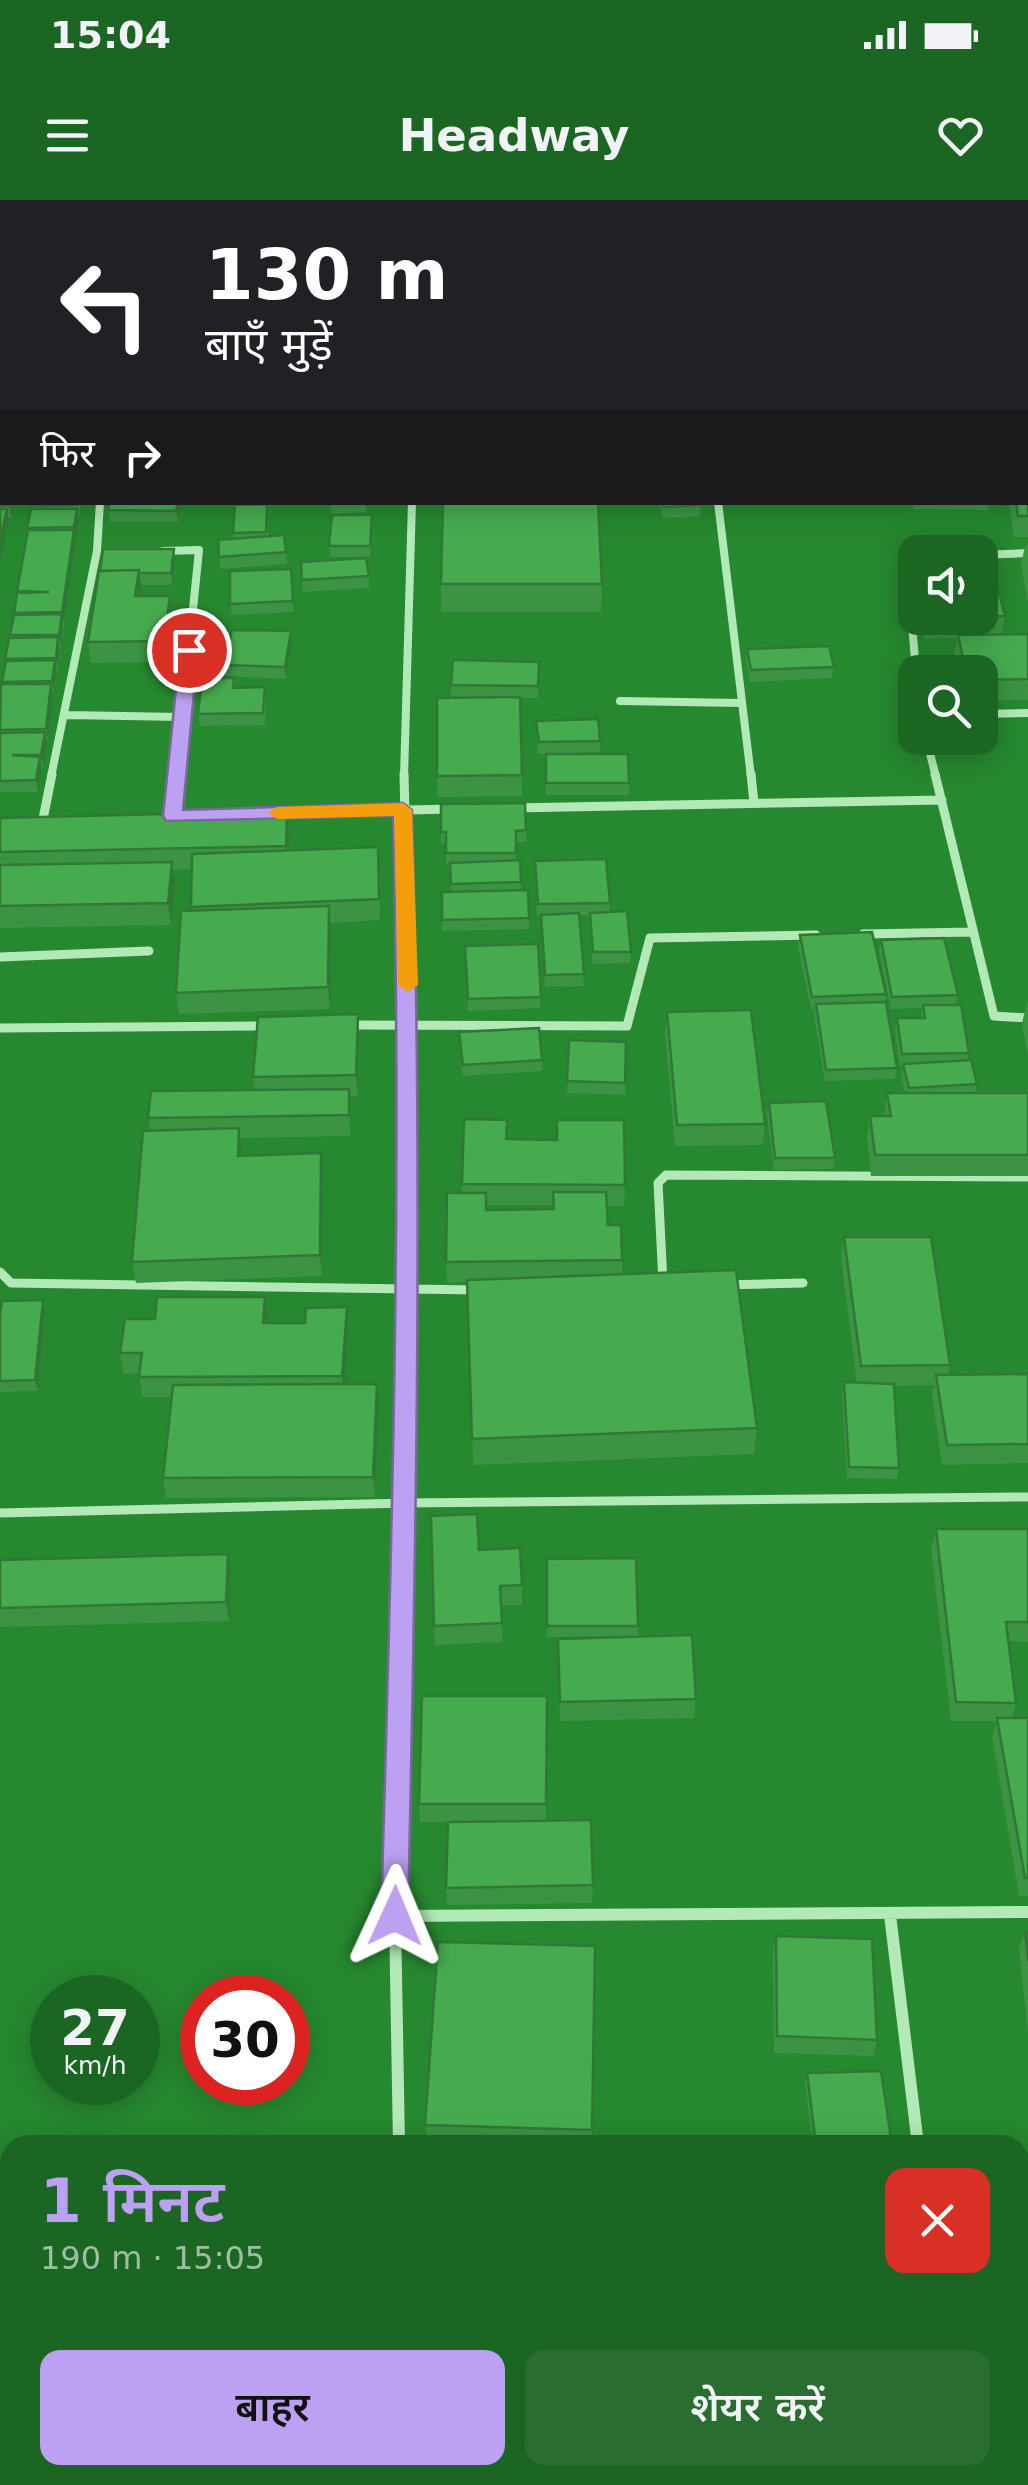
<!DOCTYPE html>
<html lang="hi">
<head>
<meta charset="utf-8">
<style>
  :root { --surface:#1c6623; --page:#296e30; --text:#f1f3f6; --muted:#a0bda6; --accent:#bca0f2 }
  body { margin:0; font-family:"DejaVu Sans","Noto Sans Devanagari",sans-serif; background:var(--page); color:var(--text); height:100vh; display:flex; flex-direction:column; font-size:38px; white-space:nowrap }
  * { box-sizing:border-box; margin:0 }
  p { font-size:32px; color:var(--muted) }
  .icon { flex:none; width:55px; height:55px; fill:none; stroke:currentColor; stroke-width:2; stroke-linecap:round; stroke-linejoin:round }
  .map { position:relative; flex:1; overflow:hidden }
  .side { position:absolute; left:0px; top:1935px; width:1030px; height:350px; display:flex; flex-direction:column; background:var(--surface); border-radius:30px 30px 0 0; box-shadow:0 5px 25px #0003 }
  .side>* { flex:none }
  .guide { position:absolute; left:0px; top:0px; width:1030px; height:305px; box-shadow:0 5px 25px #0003; background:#202124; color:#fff; overflow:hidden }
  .buttons { position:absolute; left:898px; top:335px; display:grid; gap:20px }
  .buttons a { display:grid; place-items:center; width:100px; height:100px; border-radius:20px; background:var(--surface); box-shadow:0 5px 25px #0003; font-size:50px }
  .speed { position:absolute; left:30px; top:1775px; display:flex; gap:20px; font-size:50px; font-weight:700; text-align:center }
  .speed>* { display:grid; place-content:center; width:130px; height:130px; border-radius:50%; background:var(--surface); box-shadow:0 5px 25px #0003; line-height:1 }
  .speed small { font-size:25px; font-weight:400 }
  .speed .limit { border:15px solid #d22; background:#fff; color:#111 }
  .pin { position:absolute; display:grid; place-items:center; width:85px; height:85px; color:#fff; margin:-42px; border:5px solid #fff; border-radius:50%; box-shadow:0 2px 10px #0007 }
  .me { position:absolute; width:110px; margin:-55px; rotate:1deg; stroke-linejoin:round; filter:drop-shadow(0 0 8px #0008) }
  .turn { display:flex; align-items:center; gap:35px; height:210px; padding:0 40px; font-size:45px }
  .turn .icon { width:130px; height:130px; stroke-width:2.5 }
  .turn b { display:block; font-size:70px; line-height:85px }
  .then { display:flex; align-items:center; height:95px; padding:0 40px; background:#0003; gap:20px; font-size:38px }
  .round { display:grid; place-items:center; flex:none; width:105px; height:105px; border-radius:20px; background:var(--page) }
  .overview { display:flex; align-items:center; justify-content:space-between; height:170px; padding:0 40px }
  h1 { font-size:60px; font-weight:600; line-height:75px; color:var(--accent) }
  .action { display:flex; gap:20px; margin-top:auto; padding:20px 40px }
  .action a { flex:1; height:115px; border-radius:20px; background:var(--accent); color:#111; font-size:40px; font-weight:600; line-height:115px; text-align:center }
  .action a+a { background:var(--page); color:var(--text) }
  .status { display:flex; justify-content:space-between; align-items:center; height:70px; padding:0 50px; background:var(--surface); direction:ltr }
  .status svg { height:28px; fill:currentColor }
  header { display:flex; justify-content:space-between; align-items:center; height:130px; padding:0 40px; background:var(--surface); font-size:45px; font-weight:600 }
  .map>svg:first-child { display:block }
</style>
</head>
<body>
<div class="status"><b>15:04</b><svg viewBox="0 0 49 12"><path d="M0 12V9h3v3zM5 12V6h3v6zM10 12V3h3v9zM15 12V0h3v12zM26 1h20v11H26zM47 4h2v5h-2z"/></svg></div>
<header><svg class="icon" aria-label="menu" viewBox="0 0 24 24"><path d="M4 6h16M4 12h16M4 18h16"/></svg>Headway<svg class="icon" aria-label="heart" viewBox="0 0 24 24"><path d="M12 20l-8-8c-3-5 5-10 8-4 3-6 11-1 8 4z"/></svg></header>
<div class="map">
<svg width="1028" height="2285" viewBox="0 0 1028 2285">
  <rect width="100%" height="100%" fill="#26882f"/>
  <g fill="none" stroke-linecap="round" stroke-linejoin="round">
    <path stroke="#b2e9b6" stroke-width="8" d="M0 77 2 67
      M718 302 751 577
      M163 351 199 350 176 577
      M980 355 1028 353
      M915 360 907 364 916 472
      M620 501 741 503
      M980 514 1028 513
      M66 515 182 517
      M926 538 936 577
      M51 577 97 351 100 302
      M404 577 412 302"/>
    <path stroke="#b2e9b6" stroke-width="9" d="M404 574 410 824 405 1322
      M751 574 754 603
      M935 574 994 816 1028 818
      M513 608 942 600
      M278 613 451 609
      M172 616 176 574
      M43 619 52 574
      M863 734 972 732
      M0 757 149 751
      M346 825 627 826 650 738 816 735
      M0 828 269 826
      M0 1072 11 1083 479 1090
      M663 1083 658 983 666 975 1028 977
      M726 1085 803 1083
      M0 1313 405 1303 1028 1297"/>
    <path stroke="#b2e9b6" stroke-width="12" d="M890 1715 918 1945
      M395 1716 1028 1712
      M399 1945 395 1716 405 1319
      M1020 2189 1028 2190
      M399 2285 400 2275"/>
    <path fill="#dcf8df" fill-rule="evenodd" d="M0 210H2V218H0Z"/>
  </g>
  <path fill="#3c9344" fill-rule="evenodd" d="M1028 255V337H1014L1009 302H1028Z
    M0 288 2 302H15L12 318H8L0 362Z
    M81 302 58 470 54 493H53L48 541H46L44 567H42L38 592H0V492L14 415 31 306Z
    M110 302H181L178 322H110L108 310Z
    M330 302H365L366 312 331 314Z
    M659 302H700V317L663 318Z
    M913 302H989L987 310 914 309Z
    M267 304 268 336 286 352 287 364 220 369 218 340 234 339 233 333Z
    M372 315 370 357H330L329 346Z
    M1025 345H1028V403L1021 366Z
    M175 361 172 385H141V396H170L173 417 167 462 91 463 88 442 99 371Z
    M301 362 369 376V388L303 392Z
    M291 369 294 412 232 415 230 404Z
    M980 370 1005 416 1002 434H1028V500L980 501V472H958L954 457 957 438 925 439 920 418H980Z
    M441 384H602L601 412H441Z
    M291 431 292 443 286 479 225 476 224 465Z
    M747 449 834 467 832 478 750 482 746 461Z
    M539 462 538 498H520L522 596 437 597V576L493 497H451V485Z
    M234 478 235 488 266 499 265 525 200 526 198 514Z
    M536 521 600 541V552L538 554Z
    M546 554 629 583V595H546Z
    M525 603 526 642H516V660H520L521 691 528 690 529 729 442 731V692H451L450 665H446V643H441V604Z
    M287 611 288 650 378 647 380 720 330 723V809L179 814 176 793 192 710V669L173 670 175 684 171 725 0 728V618Z
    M535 673 610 703 609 712 631 752 630 763 592 764 590 715H579L584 786 545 787 541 716H537Z
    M800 735 886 794 885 802 897 868 895 879 825 881 814 815 815 809H811L798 747Z
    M881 740 958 795 956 805 969 853 967 860 977 884 975 893H1028V976H871L867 937 870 916H884L887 893H905L901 875 903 866H900L895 830 897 818H921L922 808 891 809 879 752Z
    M465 746 541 797 540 808 468 811Z
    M1027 802H1028V856L1022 823Z
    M667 812 765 924 763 945 675 946 665 833Z
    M459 832 542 860V871L463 876Z
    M359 836 358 896H349L350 936 240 938 242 956 323 974 322 1076 136 1083 132 1062 150 931 148 918 254 890 253 877Z
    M569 840 626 842 625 895 567 893Z
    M769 903 835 958 833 969 774 970 767 914Z
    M507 920V940L625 985 624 1006H607L608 1025 622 1060V1074L757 1228 754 1254 473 1265 467 1082 447 1083 446 1062 462 993V984ZM486 1005H553V1009L486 1010Z
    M844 1037 950 1165 948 1175 1028 1174V1263L942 1265 932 1195 934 1185 894 1186 899 1268 897 1279 847 1278 842 1194 844 1182 857 1183 841 1058Z
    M43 1100 45 1111 38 1191 0 1192V1115Z
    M268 1117 267 1123 348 1128 344 1184 379 1204 375 1297 166 1298 163 1278 171 1197H142L139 1173 124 1174 120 1153Z
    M431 1316 479 1350 522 1385V1405H501L502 1442 435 1445Z
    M936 1329H1028V1442L1008 1441 1016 1503 1012 1518H1028V1696H1019L992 1537 997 1521H951L931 1349Z
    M547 1359 638 1426V1436L547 1437Z
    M0 1360 231 1374 229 1421 0 1427Z
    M558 1439 696 1499 694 1518 560 1521Z
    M547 1496 546 1621 593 1685 592 1703 447 1705 446 1688 452 1622H420L419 1604Z
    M1025 1732H1028V1834L1019 1749Z
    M776 1736 877 1840 873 1856 774 1853 773 1753Z
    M807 1873 892 1945H813L805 1882Z
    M425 1925 592 1930 591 1945 427 1940Z
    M1020 1966H1028V2120H1020Z"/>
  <path fill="#317837" d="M11 302H15L12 318 10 306Z
    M178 302H181L178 322 176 311Z
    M7 309 9 321 0 362V340Z
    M77 309 79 320 64 424 62 412Z
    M174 349 175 361 172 385 171 373Z
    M139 370 142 391 138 417 135 396Z
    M170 396 173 417 167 462 164 441Z
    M62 414 63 426 61 447 59 435Z
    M291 431 292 443 286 479 285 467Z
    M58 437 60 449 58 470 56 458Z
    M55 460 57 472 54 493 52 481Z
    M51 484 53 495 48 541 46 529Z
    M45 532 47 544 44 567 41 555Z
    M40 557 42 569 38 592 36 580Z
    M287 611 289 633 288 667 286 646Z
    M172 662 175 684 171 725 168 703Z
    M329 706 331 727 330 809 328 787Z
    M358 814 359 836 358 896 356 875Z
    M239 928 242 949 240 977 238 956Z
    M321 953 323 974 322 1076 320 1055Z
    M265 1097 268 1117 266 1143 263 1123Z
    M43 1100 45 1111 38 1191 35 1180Z
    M347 1107 348 1128 344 1197 342 1176Z
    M377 1184 379 1204 375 1297 373 1277Z
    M228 1354 231 1374 229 1421 226 1402Z"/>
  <path fill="#46ab4f" stroke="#317837" stroke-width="2.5" d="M683 0H698V2H630V1Z
    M719 0H788V2H719Z
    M1028 255V316H1018L1016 302H1028Z
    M0 288H2V302H11L10 306H0Z
    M32 302H78L77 305 31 306Z
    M110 302H178L176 311 108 310Z
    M443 302H598L602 384H441Z
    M663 302H700V305L663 307Z
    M267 304 266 332 233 333 235 305Z
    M0 309H7L0 340Z
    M31 309H77L74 327 27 328Z
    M332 315H372L370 346H329Z
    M28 330H74L62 412 14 413 17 393 49 392 17 391Z
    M284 335 286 352 219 357 218 340Z
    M103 349H174L171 373H139V370L100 371Z
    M366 358 369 376 302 380 301 362Z
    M291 369 293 401 230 404V371Z
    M139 370 135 396H170L164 441 88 442 99 371Z
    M980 370H993L1005 416 980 417Z
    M62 414 59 435H10L14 415Z
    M232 430 291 431 285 467 224 465Z
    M1028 434V479L980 480V472H966L958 435Z
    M58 437 56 458 5 459 9 438Z
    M829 446 834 467 751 470 747 449Z
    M55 460 52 481 2 482 6 461Z
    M453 460 539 462 538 486 451 485Z
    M202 478H234L233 488 265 487 263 513 198 514Z
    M1 484H51L46 529 0 530Z
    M520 497 522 575 437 576V498Z
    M598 519 600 541 539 542 536 521Z
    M45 532 41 555H12L40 557 36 580 0 581V533Z
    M546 554H628L629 583H546Z
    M525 603 526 630 516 631V653H446V632H441V604Z
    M287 611 286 646 0 652V618Z
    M378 647 379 699 191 707 192 654Z
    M606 659 610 703 538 704 535 661Z
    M520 660 521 682 451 684 450 663Z
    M172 662 168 703 0 706V665Z
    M528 690 529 718 442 720V692Z
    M329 706 328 787 176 793 181 711Z
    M627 711 631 752H593L590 713Z
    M579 713 584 774 545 775 541 715Z
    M872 732 886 794 812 797 800 735Z
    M944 738 958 795 892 797 881 740Z
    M538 744 541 797 468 799 465 746Z
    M886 802 897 868 826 870 816 804Z
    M923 805H961L969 853 902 854 897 818H925Z
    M751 810 765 924 677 925 667 812Z
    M358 814 356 875 253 877 258 817Z
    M539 828 542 860 463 865 459 832Z
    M569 840 626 842 625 883 567 881Z
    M971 860 977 884 909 888 903 864Z
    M349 889V915L148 918 151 891Z
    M887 893H1028V955H875L870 916H891Z
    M826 901 835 958H775L769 903Z
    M464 919 507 920 506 939 557 940V920H624L625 985 462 984Z
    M239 928 238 956 321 953 320 1055 132 1062 143 931Z
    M553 992H606L608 1025H621L622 1060 446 1062 447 993H486V1010L554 1009Z
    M844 1037H931L950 1165 861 1166Z
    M736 1070 757 1228 472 1239 467 1080Z
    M157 1097H265L263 1123H305L306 1108 347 1107 342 1176 139 1177 142 1153H120L125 1119H155Z
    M43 1100 35 1180 0 1181V1115L2 1101Z
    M1028 1174V1244L947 1245 936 1175Z
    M844 1182 894 1184 899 1268 849 1267Z
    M377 1184 373 1277 163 1278 173 1185Z
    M477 1314 479 1350 520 1348 522 1385 500 1386 502 1423 434 1426 431 1316Z
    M936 1329H1028V1422H1006L1016 1503 956 1502Z
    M228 1354 226 1402 0 1408V1360Z
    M636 1358 638 1426H547V1359Z
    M692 1435 696 1499 560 1502 558 1439Z
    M422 1496H547L546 1604H419Z
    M997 1518H1028V1678H1025Z
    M591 1620 593 1685 446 1688 448 1622Z
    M1025 1732H1028V1761Z
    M776 1736 872 1739 877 1840 777 1836Z
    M438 1742 595 1746 592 1930 425 1925Z
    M881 1871 892 1945H816L807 1873Z
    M1020 1966H1028V2106H1020Z
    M580 2275H661L662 2285H581Z"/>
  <path fill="#bca0f2" stroke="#7a689d" stroke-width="2.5" d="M189 445 198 450 183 610 403 603 412 610C423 979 416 1347 408 1716L404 1725 395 1729 385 1725 381 1716C392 1350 402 983 393 616L166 621 163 616 180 450Z"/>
  <path fill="#f59e0b" d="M403 603 412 610 418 785 408 792 398 785 394 616 277 619 268 613 277 607Z"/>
</svg>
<div class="buttons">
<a><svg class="icon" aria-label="sound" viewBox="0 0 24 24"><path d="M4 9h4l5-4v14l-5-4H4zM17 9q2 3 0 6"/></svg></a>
<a><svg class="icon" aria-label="search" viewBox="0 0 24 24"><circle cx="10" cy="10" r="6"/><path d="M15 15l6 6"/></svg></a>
</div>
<div class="speed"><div>27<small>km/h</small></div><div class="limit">30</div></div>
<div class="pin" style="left:189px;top:450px;background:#d93025"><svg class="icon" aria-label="arrive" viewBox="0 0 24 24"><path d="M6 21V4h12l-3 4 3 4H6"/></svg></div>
<svg class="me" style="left:395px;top:1716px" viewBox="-20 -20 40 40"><path d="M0-17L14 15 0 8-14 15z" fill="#bca0f2" stroke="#fff" stroke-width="4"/></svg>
<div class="guide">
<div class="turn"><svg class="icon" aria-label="left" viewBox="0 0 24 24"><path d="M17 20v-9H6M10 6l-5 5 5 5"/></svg><div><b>130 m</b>बाएँ मुड़ें</div></div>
<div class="then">फिर<svg class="icon" aria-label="right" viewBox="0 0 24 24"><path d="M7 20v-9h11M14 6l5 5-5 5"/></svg></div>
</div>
<section class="side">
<div class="overview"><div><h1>1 मिनट</h1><p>190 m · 15:05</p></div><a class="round" style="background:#d93025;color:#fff"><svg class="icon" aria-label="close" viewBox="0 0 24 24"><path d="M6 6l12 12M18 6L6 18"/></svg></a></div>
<div class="action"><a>बाहर</a><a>शेयर करें</a></div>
</section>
</div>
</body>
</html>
